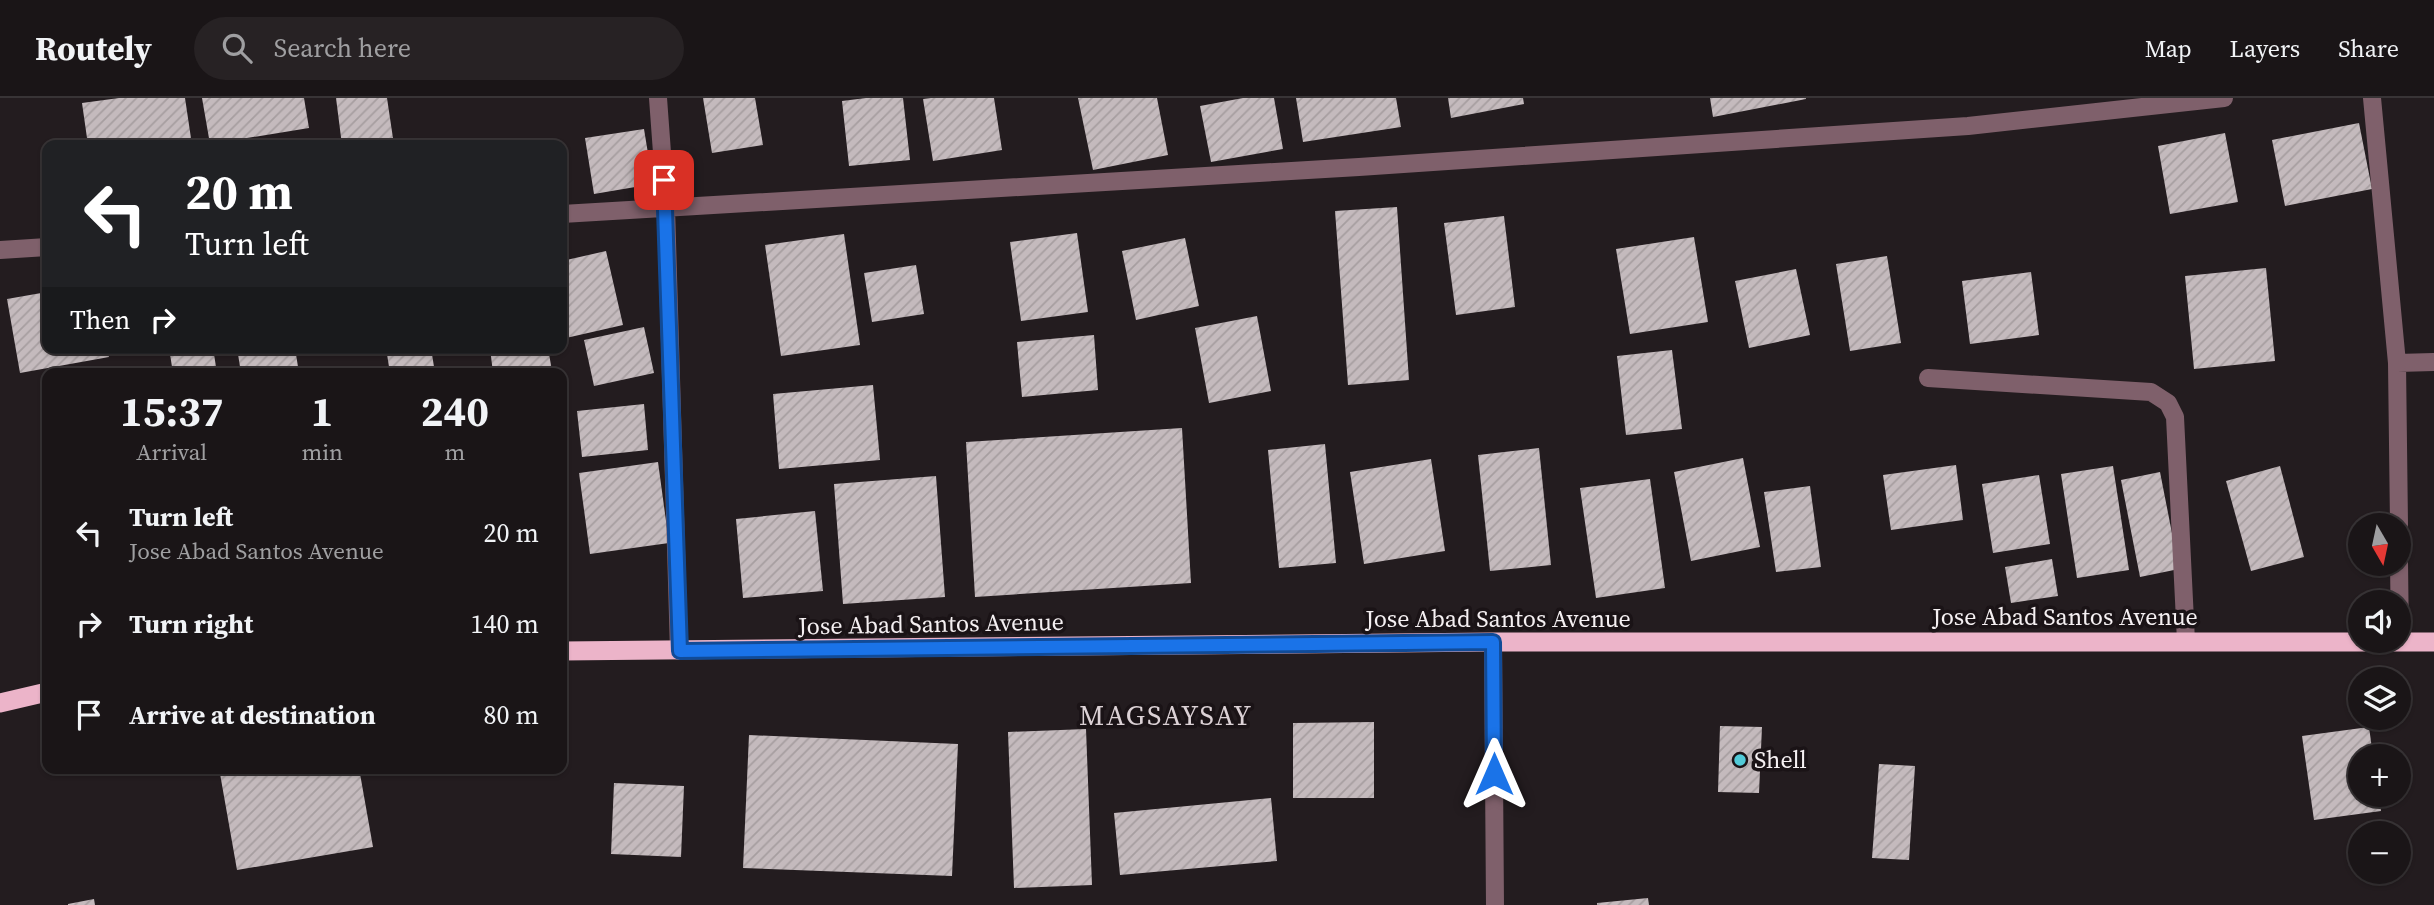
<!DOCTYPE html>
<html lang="en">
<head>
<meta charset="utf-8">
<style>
  :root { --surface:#1a1517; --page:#272224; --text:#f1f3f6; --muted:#9f9fa1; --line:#383436 }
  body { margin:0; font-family:"Source Serif 4",serif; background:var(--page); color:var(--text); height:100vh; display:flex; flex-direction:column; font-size:26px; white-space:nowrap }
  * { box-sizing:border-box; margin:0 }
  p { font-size:23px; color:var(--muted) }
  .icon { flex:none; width:38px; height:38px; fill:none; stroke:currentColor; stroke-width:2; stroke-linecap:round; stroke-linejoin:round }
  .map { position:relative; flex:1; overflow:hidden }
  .side { position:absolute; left:42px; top:270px; width:525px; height:406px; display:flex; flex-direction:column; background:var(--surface); border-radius:14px; box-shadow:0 2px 5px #0004,0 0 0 2px var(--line) }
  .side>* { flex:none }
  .top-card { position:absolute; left:42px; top:42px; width:525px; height:214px; border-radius:14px; box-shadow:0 2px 5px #0004,0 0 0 2px var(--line); background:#202124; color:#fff; overflow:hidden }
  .needle { width:46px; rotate:171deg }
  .fabs { position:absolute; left:2348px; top:415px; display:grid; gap:14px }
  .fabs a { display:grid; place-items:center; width:63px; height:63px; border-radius:50%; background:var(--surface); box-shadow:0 2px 5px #0004,0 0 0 2px var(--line); font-size:35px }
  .pin { position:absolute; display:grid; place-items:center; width:60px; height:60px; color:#fff; margin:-30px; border-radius:14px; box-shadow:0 4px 10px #0006 }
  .me { position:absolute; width:77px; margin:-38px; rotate:0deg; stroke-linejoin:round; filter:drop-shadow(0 0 5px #0008) }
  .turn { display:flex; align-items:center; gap:24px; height:147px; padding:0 28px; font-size:32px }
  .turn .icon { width:91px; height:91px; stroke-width:2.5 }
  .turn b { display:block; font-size:49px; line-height:60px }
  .then { display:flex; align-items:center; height:66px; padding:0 28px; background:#0003; gap:14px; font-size:26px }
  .eta { display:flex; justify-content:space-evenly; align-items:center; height:119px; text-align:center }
  .eta b { font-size:42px; font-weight:700; line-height:49px }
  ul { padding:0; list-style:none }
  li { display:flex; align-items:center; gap:21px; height:91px; padding:0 28px }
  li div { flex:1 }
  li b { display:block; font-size:26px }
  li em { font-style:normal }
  header { display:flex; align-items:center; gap:42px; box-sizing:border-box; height:98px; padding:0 35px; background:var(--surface); border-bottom:2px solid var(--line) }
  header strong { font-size:33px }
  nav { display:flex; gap:38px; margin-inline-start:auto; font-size:24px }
  .search { width:490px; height:63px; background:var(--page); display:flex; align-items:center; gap:18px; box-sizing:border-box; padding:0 24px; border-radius:38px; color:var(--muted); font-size:26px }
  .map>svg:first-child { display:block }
</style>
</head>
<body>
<header>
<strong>Routely</strong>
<div class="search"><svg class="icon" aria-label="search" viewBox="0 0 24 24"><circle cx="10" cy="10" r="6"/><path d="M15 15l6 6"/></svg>Search here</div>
<nav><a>Map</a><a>Layers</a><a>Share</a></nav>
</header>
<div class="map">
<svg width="2434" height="807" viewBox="0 0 2434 807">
  <defs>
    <pattern id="building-hatch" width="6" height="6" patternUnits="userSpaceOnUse" patternTransform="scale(1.75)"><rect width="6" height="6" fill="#c4babd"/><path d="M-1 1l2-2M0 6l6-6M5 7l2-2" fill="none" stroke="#a69ea0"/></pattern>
  </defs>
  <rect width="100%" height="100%" fill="#231c1f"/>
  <path fill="url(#building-hatch)" d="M119 0H185L192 47H88L82 5Z
    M202 0H304L309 30 210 46Z
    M336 0H387L394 47H342Z
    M703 0H755L763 47 712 55Z
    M866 0H903L910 62 849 68 842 3Z
    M931 0H994L1002 52 933 63 923 1Z
    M1078 0H1157L1168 57 1093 72Z
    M1243 0H1274L1283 51 1211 64 1200 8Z
    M1296 0H1396L1401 29 1303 44Z
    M1448 0H1523L1524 6 1451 20Z
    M1710 0H1806V1L1713 19Z
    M2359 25 2372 91 2285 108 2272 42Z
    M644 31 653 86 594 96 585 40Z
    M2225 35 2238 104 2170 116 2158 48Z
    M1397 109 1409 282 1348 287 1335 113Z
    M1504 118 1515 209 1456 217 1444 125Z
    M1077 135 1088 214 1021 223 1010 144Z
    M844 136 860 247 781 258 765 147Z
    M1694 139 1708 224 1630 236 1616 151Z
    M1185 140 1199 208 1136 222 1122 153Z
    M606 153 623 227 566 240 562 221V163Z
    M1887 158 1901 245 1850 253 1836 166Z
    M916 167 924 216 872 224 864 175Z
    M2266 170 2275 263 2194 271 2185 178Z
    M1796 171 1810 237 1749 250 1735 183Z
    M2031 174 2039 237 1970 246 1962 183Z
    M47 194V250H107L109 259 20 275 7 201Z
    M1257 218 1271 293 1209 305 1195 230Z
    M644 229 654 275 594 288 584 242Z
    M1094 237 1098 292 1022 299 1017 244Z
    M169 250H213L217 275H173Z
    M237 250H295L299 275H241Z
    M386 250H431L435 275H390Z
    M490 250H548L552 273 493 275Z
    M1672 252 1682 331 1626 337 1617 258Z
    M873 287 880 362 779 371 773 296Z
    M644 306 648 352 582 359 577 313Z
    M1182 330 1191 485 975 499 966 344Z
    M1325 346 1336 465 1279 470 1268 352Z
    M1539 350 1551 467 1490 473 1478 357Z
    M1743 360 1760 449 1691 463 1674 374Z
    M1431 361 1445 453 1364 466 1350 374Z
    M658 364 669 445 590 456 579 375Z
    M1956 367 1963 422 1891 432 1883 377Z
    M2113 368 2129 472 2077 480 2061 376Z
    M2280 368 2304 459 2251 473 2226 383Z
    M2160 374 2179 471 2140 479 2121 382Z
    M2039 377 2050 446 1993 455 1982 386Z
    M936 378 945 499 843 506 834 386Z
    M1650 381 1665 490 1596 500 1580 390Z
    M1810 388 1821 469 1776 474 1764 394Z
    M815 413 823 493 743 500 736 421Z
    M2052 461 2058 498 2011 505 2005 469Z
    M1374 624V700H1293V625Z
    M1720 628 1762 629 1759 695 1718 694Z
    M2369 629 2373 658H2361V696H2379L2381 713 2314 722 2302 638Z
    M1086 631 1092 787 1014 790 1008 634Z
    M749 637 958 646 952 778 743 770Z
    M1879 666 1915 668 1909 762 1872 760Z
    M219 670H359L373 749 237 772Z
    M614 685 684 688 681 759 611 756Z
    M1271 700 1277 763 1120 777 1114 715Z
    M1648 800 1649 807H1597V805Z
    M94 801 95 807H68V806Z"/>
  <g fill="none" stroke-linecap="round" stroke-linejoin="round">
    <path stroke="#7f606b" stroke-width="18" d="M1928 280 2151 294 2168 305 2175 319 2186 543"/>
    <path stroke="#7f606b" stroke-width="18" d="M658 0 666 109 679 553
      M2372 0 2397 265 2399 427
      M562 116 1359 69 1968 28 2224 0
      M0 152 47 149
      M2397 265 2434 264
      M2399 464 2400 544
      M1493 544 1495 807"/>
    <path stroke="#ecb4c9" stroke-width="19" d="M562 553 1493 544H2434
      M0 605 47 594"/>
  </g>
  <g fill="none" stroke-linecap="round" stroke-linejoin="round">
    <defs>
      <path id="route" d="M664 82 680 553 1493 544 1494 676"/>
    </defs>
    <use href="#route" stroke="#114b97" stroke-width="18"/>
    <use href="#route" stroke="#1a73e8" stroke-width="12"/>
  </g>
  <circle fill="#52cbd8" stroke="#1a1316" stroke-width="2.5" cx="1740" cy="662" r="7"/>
  <g text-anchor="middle" stroke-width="7" stroke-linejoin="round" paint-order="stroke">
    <g font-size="24" fill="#f5f0f2" stroke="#1a1316">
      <text x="2065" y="527">Jose Abad Santos Avenue</text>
      <text x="1498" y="529">Jose Abad Santos Avenue</text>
      <text transform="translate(931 526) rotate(-1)" y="8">Jose Abad Santos Avenue</text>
    </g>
    <g font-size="24" fill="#f5f0f2" stroke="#1a1316" text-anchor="start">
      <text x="1754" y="670">Shell</text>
    </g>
    <g font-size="28" letter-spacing="2" fill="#dbd1d5" stroke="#1a1316">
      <text x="1166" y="627">MAGSAYSAY</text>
    </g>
  </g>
</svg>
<div class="fabs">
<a><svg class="needle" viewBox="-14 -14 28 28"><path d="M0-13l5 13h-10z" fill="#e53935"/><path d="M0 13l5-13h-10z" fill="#9f9fa1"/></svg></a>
<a><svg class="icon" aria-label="sound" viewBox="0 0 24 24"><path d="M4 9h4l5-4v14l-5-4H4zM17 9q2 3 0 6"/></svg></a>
<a><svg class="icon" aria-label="layers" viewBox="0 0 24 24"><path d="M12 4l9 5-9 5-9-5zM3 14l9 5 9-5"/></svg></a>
<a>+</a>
<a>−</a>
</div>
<div class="pin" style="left:664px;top:82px;background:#d93025"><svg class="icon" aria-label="arrive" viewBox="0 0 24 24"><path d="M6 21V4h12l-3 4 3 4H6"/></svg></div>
<svg class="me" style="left:1494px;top:676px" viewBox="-20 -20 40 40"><path d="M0-17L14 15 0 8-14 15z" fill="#1a73e8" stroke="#fff" stroke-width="4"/></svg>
<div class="top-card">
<div class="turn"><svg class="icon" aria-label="left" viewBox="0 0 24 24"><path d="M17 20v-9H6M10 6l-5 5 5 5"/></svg><div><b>20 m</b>Turn left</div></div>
<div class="then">Then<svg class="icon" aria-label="right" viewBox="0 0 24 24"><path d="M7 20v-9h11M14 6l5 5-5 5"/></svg></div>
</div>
<section class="side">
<div class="eta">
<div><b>15:37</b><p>Arrival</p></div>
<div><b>1</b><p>min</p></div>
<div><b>240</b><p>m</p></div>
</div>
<ul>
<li><svg class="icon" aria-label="left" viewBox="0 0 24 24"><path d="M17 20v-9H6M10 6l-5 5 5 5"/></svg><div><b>Turn left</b><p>Jose Abad Santos Avenue</p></div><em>20 m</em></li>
<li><svg class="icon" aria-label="right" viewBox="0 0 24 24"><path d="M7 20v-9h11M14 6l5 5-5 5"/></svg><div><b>Turn right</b></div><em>140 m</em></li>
<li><svg class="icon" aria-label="arrive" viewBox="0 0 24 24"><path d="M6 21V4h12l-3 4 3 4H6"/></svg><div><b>Arrive at destination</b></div><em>80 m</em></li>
</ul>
</section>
</div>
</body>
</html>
